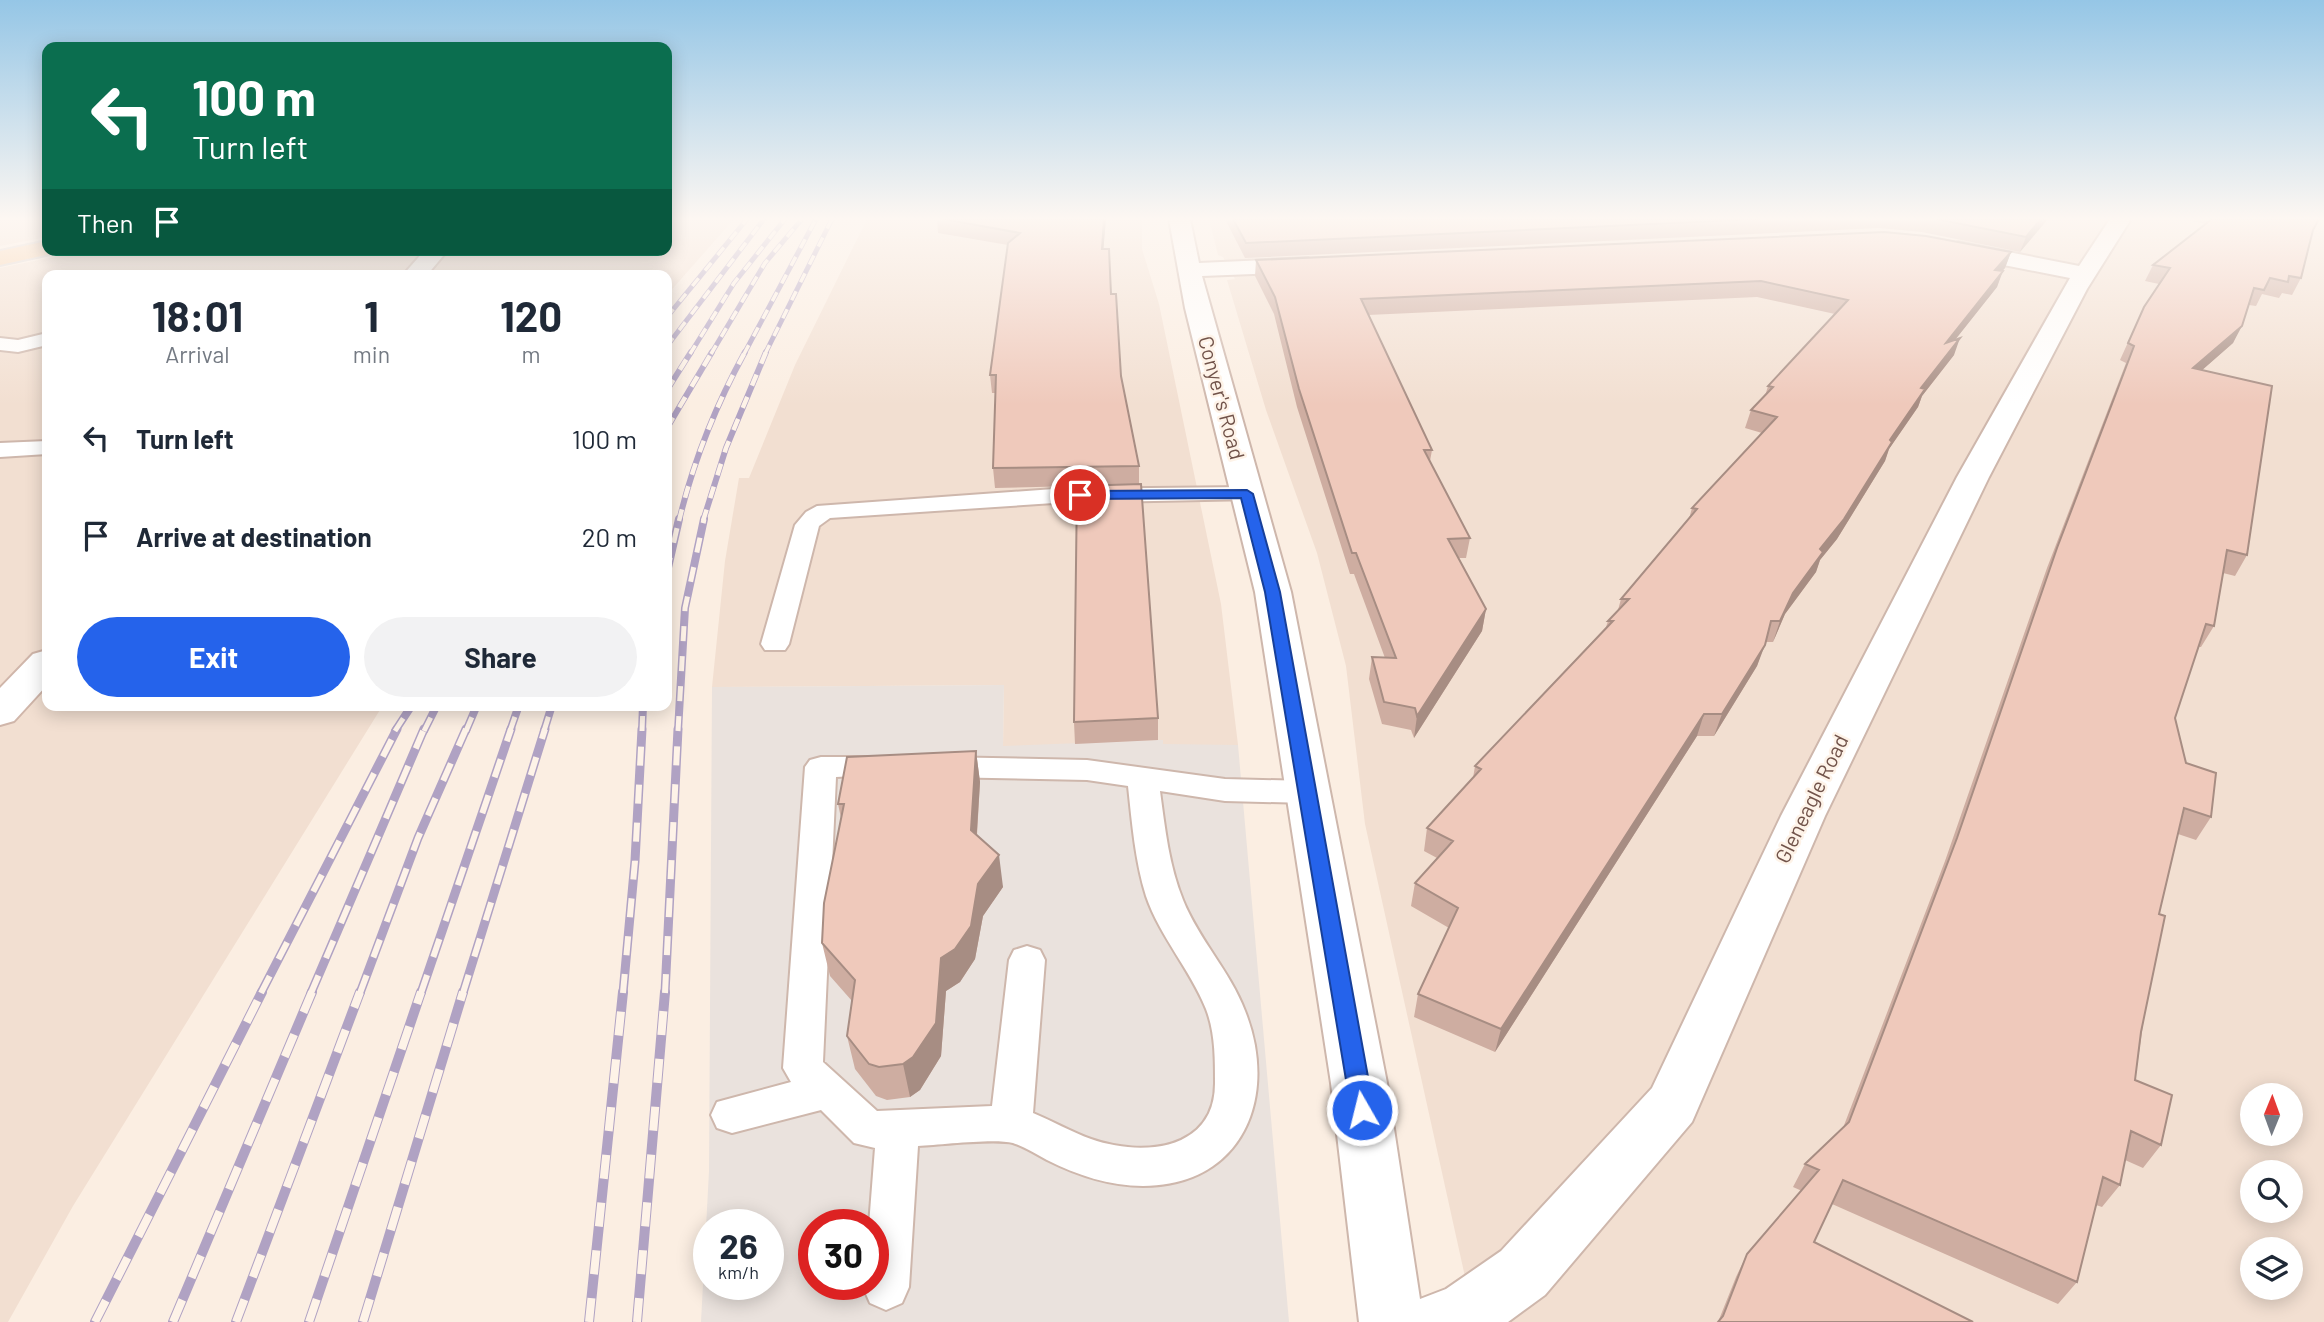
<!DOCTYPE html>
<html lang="en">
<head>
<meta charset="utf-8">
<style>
  :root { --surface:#fff; --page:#f2f2f3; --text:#1f2937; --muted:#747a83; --accent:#2563eb }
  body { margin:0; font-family:Barlow,sans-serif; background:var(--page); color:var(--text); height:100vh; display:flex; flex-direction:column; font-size:26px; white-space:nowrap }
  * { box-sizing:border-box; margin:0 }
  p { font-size:23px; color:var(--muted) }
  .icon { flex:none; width:38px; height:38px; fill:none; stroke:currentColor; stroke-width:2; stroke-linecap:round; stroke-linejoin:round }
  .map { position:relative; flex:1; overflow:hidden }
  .side { position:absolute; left:42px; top:270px; width:630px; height:441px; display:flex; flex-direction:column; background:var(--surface); border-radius:14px; box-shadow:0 4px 18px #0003 }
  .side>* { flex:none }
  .hud { position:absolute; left:42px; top:42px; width:630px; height:214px; border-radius:14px; box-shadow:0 4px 18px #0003; background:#0b6e4f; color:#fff; overflow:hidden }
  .needle { width:46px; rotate:1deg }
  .fabs { position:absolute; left:2240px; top:1083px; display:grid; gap:14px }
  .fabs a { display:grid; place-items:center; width:63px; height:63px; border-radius:50%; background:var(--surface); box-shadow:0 4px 18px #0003; font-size:35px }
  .speed { position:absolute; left:693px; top:1209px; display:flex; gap:14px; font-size:35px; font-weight:700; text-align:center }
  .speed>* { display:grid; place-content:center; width:91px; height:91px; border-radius:50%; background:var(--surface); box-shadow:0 4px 18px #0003; line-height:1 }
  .speed small { font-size:18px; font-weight:400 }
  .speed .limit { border:10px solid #d22; background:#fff; color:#111 }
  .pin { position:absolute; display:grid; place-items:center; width:60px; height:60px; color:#fff; margin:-30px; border:4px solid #fff; border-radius:50%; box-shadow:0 2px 7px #0007 }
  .me { position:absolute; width:77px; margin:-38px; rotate:352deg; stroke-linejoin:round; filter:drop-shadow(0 0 5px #0008) }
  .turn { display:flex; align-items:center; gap:24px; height:147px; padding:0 35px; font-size:32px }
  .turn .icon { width:91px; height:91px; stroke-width:2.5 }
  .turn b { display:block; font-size:49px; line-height:60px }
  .then { display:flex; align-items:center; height:66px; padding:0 35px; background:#0003; gap:14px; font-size:26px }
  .eta { display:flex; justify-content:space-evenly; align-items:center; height:119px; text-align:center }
  .eta b { font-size:42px; font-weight:700; line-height:49px }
  .action { display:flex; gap:14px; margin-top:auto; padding:14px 35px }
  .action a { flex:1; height:80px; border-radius:42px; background:var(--accent); color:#fff; font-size:28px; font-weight:700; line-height:80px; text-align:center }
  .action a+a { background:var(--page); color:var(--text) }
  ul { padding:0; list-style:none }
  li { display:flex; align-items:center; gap:21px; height:98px; padding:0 35px }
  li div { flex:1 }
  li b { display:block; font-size:26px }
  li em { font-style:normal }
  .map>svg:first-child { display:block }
</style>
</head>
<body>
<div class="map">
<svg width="2324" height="1322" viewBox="0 0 2324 1322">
  <rect width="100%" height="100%" fill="#fbeee2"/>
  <path fill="#f2dfd1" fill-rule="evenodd" d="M0 219H47V237L0 246Z
    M667 219H734L667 295V275H47V705H383L73 1206 8 1322H0V268L87 250H667Z
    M867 219H1142V249L1159 304 1221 604 1238 745 1003 746 1004 685 712 687 725 561 739 478H749L795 365Z
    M1209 219H2324V1322H1475L1365 824 1346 666 1317 553 1266 410 1227 280 1235 279 1223 257 1218 255ZM2252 1096H2291V1134H2252ZM2252 1172H2291V1211H2252ZM2252 1250H2291V1288H2252Z"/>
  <path fill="#eae2dd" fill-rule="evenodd" d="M1004 685 1003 746 1158 740H1163V744L1238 745 1289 1322H701L709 1171 712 687ZM709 1225H768V1284H709ZM814 1225H873V1284H814Z"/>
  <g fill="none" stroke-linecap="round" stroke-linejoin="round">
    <defs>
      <path id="lane" d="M47 333V345L18 352 0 350V338L18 340Z
        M47 441V454L0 457V443Z
        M1247 487 1255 489 1259 494 1255 499 1054 503 830 518 819 526 789 644 785 650H765L761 644 795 525 806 512 817 506 1054 489Z
        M821 757H882L893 760 898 767 893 774 836 777 823 1062 877 1111 992 1106 1009 960 1014 950 1027 946 1040 950 1045 960 1033 1113C1053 1121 1071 1132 1091 1139 1142 1157 1216 1151 1215 1082 1215 1058 1215 1032 1206 1009 1190 969 1160 937 1146 896 1135 861 1132 823 1128 786L1087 780 940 777 929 774 924 767 929 760 940 757 1087 760 1225 779 1308 781 1319 784 1324 792 1319 800 1308 803 1225 801 1160 791C1165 828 1169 866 1183 900 1199 940 1230 971 1245 1011 1279 1096 1243 1186 1143 1186 1109 1186 1077 1175 1047 1160 1036 1154 1025 1147 1013 1143 994 1138 940 1145 918 1146L909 1287 902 1303 886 1310 870 1303 863 1287 873 1284V1225H869L875 1148 854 1143 821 1110 732 1133 717 1128 711 1115 717 1102 791 1082 783 1068 805 767 810 760Z"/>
      <path id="street" d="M1169 219H1190L1199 263 1308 258 1319 265 1308 272 1202 276 1291 592 1387 1083 1420 1299 1446 1289 1501 1251 1652 1088 1781 816 1957 477 2070 278 1958 256 1947 249 1958 242 2079 266 2110 219H2131L2087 289 1989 477 1825 816 1692 1122 1545 1295 1508 1322H1359L1331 1083 1255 592 1185 308Z"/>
      <path id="secondary" d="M425 250H448L427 275H403Z
        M47 650V685L14 721 0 725V688L33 654Z"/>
      <path id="primary" d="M47 241V250H56L55 253 0 265V251Z"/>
    </defs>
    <use href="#lane" stroke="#ceb7ac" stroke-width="4"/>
    <use href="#street" stroke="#ceb7ac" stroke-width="4"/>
    <use href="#secondary" stroke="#d0b6aa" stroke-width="4"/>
    <use href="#primary" stroke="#d7cfcc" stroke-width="4"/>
    <use href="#lane" fill="#fff" fill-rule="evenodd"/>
    <use href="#street" fill="#fff" fill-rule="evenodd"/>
    <use href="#secondary" fill="#fff" fill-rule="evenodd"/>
    <use href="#primary" fill="#f7ca9d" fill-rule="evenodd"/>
    <defs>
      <path id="rail-far4" d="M667 317 747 219
        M667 346 764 219
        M690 354 734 283 785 219
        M711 354 765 263 802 219
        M744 354 816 219
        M765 354 832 219"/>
      <path id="rail-far3" d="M667 390 691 352
        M667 428 712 352
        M679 521C693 462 716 405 745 352
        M703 521 726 448 766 352"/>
      <path id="rail-far2" d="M667 572 679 519
        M395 731 412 705
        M424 731 437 705
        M466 731 477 705
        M510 731 519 705
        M544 731 552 705
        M642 731 643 705
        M678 731 685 608 704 519"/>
      <path id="rail-far1" d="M261 993 397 729
        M311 993 424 729
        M360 993 418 838 466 729
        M421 993 511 729
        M463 993 545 729
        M623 993 635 861 642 729
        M665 993 678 729"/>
      <path id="rail" d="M95 1322 262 992
        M173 1322 312 992
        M236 1322 360 992
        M309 1322 421 992
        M363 1322 463 992
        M589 1322 623 992
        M637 1322 665 992"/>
    </defs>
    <use href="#rail-far4" stroke="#b0a2c3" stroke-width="5"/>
    <use href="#rail-far3" stroke="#b0a2c3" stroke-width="6"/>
    <use href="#rail-far2" stroke="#b0a2c3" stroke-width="8"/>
    <use href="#rail-far1" stroke="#b0a2c3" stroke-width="9"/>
    <use href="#rail" stroke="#b0a2c3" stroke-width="10"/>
    <use href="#rail-far4" stroke="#fef3e8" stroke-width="3.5" stroke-dasharray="10" stroke-linecap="butt"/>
    <use href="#rail-far3" stroke="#fef3e8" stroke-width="4.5" stroke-dasharray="12" stroke-linecap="butt"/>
    <use href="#rail-far2" stroke="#fef3e8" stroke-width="5" stroke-dasharray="15" stroke-linecap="butt"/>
    <use href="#rail-far1" stroke="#fef3e8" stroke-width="6" stroke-dasharray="19" stroke-linecap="butt"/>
    <use href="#rail" stroke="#fef3e8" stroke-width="8" stroke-dasharray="24" stroke-linecap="butt"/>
  </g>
  <path fill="#ceada1" d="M937 219H1106L1103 249 1111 294 1121 376 1139 466V484L1158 718V740L1075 744 1074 722 1077 486 995 488 993 468 996 393H992L990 375 1008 245 938 233Z
    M1225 219H2048L2020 252 1922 232 1879 228 1245 258Z
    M2182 219H2319L2313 230 2301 278 2292 295 2282 293 2279 298 2262 294 2256 306 2249 305 2233 343 2202 370 2247 555 2235 576 2223 573 2214 626 2201 647H2198L2175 718 2186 763 2211 817 2196 840 2178 834 2159 914 2135 1080 2161 1145 2143 1168 2125 1160 2120 1185 2102 1207 2096 1205 2077 1282 2058 1304 1832 1204 1814 1242 1718 1322 1736 1277 1747 1254 1802 1191 1793 1187 1805 1164 1843 1128 1945 861 2047 568 2126 363 2120 360 2144 307 2159 284 2145 281 2153 265 2206 224Z
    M2011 252 2005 268 2002 271 1997 287 1955 340 1954 355 1922 396 1918 407 1889 449 1885 461 1837 539 1820 560 1816 572 1785 614 1773 642H1765L1757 666 1714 736H1697L1495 1052 1414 1017 1418 994 1449 928 1411 906 1415 883 1437 858 1424 851 1427 828 1473 778 1475 766 1606 627 1608 621 1618 610 1621 599 1689 519 1692 508 1762 433 1745 428 1751 410 1765 396 1768 386 1835 314 1757 297 1368 315 1432 450 1430 461 1470 538 1466 558H1459L1486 609 1482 631 1414 738 1411 730 1382 724 1369 679 1372 657 1385 658 1354 574H1350L1297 407 1274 314 1255 276 1256 260Z
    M976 751 980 782 977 835 1003 887 983 916 975 959 960 982 946 991 941 1056 920 1090 910 1097 887 1100 876 1096 855 1069 847 1036 852 1001 830 976 822 943 841 818 838 804Z"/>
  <path fill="#a78d83" d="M1104 219H1106L1102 265V249Z
    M2041 219H2048L2020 252 2026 237Z
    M2011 252 2005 268 1989 286 1995 270Z
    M2003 271 1997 287 1939 360 1946 343Z
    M2242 326 2233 343 2184 386 2193 368Z
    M1960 338 1954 355 1922 396 1918 407 1889 449 1885 461 1837 539 1820 560 1816 572 1785 614 1773 642 1780 621 1793 593 1820 549 1890 440 1921 388Z
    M1486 609 1482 631 1414 738 1417 716Z
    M1765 645 1757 666 1714 736 1722 714Z
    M1704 714 1697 736 1495 1052 1501 1029Z
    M976 751 980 782 975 862 971 830Z
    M999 855 1003 887 983 916 975 959 960 982 946 991 941 1056 920 1090 910 1097 903 1064 941 958 978 884Z"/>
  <path fill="#efc9bb" stroke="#a78d83" stroke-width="2" d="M943 219H1104L1102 249H1109L1111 294H1116L1121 376 1139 466 993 468 996 375H990L1008 243 1020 233Z
    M1233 219H1759L1246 243Z
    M1936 219H2041L2026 237Z
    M2212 219H2319L2313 230 2301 278 2289 276 2288 282 2270 278 2264 290 2254 288 2242 326 2193 368 2272 386 2247 555 2227 550 2214 626 2206 624 2175 718 2186 763 2216 773 2211 817 2184 808 2159 914 2165 916 2141 1032 2135 1080 2172 1095 2161 1145 2131 1131 2120 1185 2103 1177 2077 1282 1843 1180 1814 1242 1973 1322H1718L1723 1316 1747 1254 1819 1170 1805 1164 1849 1122 1957 838 2057 548 2134 346 2128 343 2144 307 2170 268 2153 265Z
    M1884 232 1926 236 2011 252 1995 270 2003 271 1946 343 1960 338 1921 388 1925 389 1890 440 1892 442 1844 519 1820 549 1823 552 1793 593 1780 621H1771L1765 645 1722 714H1704L1501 1029 1418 994 1458 908 1415 883 1453 841 1427 828 1481 769 1475 766 1613 621H1608L1629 599H1621L1697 509 1692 508 1777 417 1751 410 1773 387 1768 386 1848 300 1761 281 1361 299 1432 450H1424L1470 538 1448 539 1486 609 1417 716 1415 708 1384 702 1372 657 1396 658 1356 553H1352L1299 389 1275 297 1256 260Z
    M1141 484 1158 718 1074 722 1077 486Z
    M976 751 971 830 999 855 978 884 971 926 955 949 941 958 936 1023 913 1057 903 1064 879 1067 869 1064 847 1036 855 980 822 943 824 903 844 804H838L847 757Z"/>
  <linearGradient id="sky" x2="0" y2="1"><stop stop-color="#95c6e6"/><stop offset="0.54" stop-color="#fdf7f2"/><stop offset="1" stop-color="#fdf7f2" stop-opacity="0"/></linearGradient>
  <rect width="2324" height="405" fill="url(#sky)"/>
  <path fill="#2563eb" stroke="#184099" stroke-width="2" d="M1247 490 1253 494 1280 592 1374 1110 1371 1117 1362 1120 1354 1117 1351 1110 1265 592 1241 498 1080 499 1073 495 1080 491Z"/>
  <g text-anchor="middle" stroke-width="5" stroke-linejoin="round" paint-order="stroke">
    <g font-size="21" fill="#71534a" stroke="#fef3e8">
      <text transform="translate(1221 398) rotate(75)" y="7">Conyer's Road</text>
      <text transform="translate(1812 799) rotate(-64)" y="7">Gleneagle Road</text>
    </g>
  </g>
</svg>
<div class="fabs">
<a><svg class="needle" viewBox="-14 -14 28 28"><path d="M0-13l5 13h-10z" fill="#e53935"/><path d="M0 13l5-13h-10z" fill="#747a83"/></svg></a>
<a><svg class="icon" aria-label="search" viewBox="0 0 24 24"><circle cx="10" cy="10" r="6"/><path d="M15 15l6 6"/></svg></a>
<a><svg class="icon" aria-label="layers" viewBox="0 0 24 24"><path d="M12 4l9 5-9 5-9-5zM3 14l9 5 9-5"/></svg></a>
</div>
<div class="speed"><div>26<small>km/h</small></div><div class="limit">30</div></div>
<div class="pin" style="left:1080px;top:495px;background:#d93025"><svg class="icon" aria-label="arrive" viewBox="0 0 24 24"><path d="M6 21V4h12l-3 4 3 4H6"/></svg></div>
<svg class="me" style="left:1362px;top:1110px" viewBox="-20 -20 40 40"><circle r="17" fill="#2563eb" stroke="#fff" stroke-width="3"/><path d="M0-11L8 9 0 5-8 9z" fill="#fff"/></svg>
<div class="hud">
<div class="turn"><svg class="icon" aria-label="left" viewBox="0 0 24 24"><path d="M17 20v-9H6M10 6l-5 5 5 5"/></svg><div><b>100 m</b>Turn left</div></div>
<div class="then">Then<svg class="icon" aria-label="arrive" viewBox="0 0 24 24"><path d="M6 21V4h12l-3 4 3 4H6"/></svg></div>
</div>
<section class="side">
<div class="eta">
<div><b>18:01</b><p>Arrival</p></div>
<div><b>1</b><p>min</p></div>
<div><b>120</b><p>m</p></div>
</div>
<ul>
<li><svg class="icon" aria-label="left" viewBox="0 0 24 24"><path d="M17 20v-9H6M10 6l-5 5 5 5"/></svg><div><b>Turn left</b></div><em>100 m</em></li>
<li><svg class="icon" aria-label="arrive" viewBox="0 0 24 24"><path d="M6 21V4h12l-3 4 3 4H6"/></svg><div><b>Arrive at destination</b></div><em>20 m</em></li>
</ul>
<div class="action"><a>Exit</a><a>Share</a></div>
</section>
</div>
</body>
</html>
